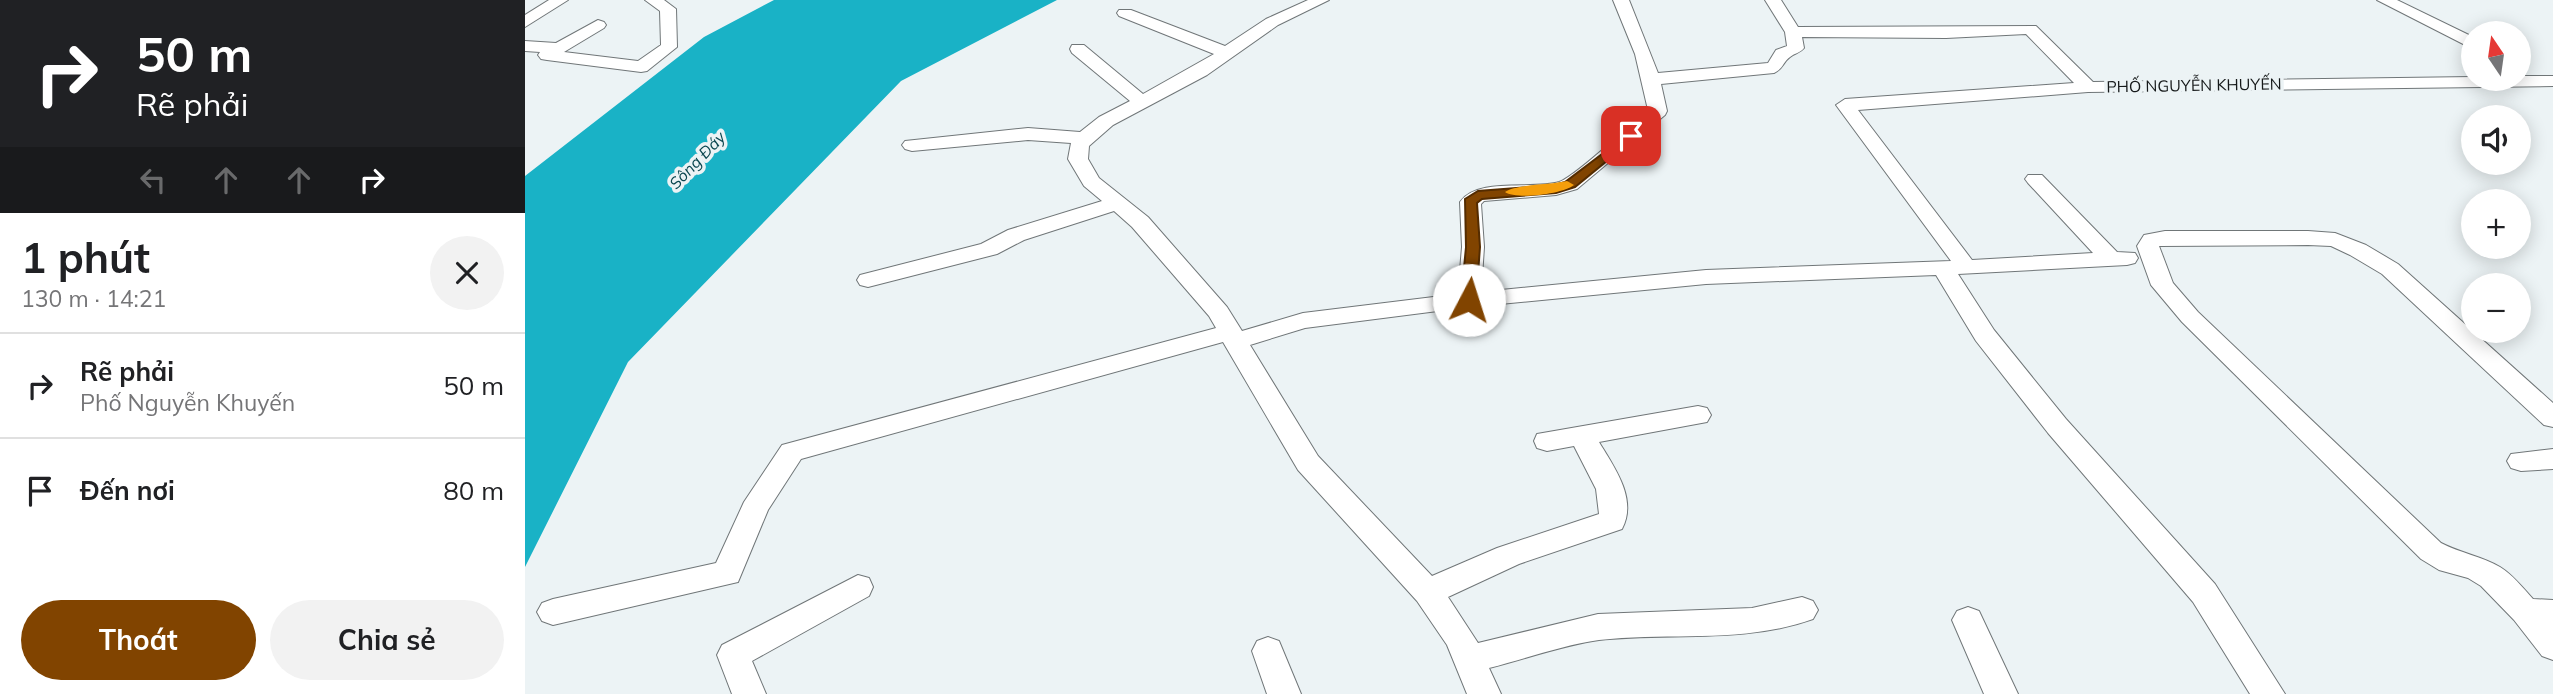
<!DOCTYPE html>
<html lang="vi">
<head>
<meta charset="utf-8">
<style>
  :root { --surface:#fff; --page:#f2f2f2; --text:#202124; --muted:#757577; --line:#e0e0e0; --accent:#814400 }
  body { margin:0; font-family:Mulish,sans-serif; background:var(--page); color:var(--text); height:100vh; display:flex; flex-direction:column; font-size:26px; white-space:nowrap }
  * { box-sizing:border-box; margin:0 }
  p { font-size:23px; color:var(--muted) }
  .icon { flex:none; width:38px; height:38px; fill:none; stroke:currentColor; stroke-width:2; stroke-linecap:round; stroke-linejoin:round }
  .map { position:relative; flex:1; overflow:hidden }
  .sheet { display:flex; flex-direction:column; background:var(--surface); width:525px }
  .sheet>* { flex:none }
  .guide { background:#202124; color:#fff; overflow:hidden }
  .needle { width:46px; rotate:347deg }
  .buttons { position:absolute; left:1936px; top:21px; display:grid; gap:14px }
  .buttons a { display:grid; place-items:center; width:70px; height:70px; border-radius:50%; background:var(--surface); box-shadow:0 4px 18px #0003; font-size:35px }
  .pin { position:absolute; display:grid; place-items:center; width:60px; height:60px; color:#fff; margin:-30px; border-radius:14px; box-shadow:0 4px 10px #0006 }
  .me { position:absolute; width:77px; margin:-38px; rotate:5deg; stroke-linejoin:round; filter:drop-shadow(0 0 5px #0008) }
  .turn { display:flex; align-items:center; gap:24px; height:147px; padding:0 21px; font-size:32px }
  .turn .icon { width:91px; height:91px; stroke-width:2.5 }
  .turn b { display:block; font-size:49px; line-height:60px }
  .lanes { display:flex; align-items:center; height:66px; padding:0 21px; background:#0003; justify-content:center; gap:35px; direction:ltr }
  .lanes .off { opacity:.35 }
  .round { display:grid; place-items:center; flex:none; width:74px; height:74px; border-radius:37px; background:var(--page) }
  .headline { display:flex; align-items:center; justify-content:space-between; height:119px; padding:0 21px }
  h1 { font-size:42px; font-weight:700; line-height:52px }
  .button { display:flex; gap:14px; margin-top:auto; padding:14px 21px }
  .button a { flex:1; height:80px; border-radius:42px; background:var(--accent); color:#fff; font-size:28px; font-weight:700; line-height:80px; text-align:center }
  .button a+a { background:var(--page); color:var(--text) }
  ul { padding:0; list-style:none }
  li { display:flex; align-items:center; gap:21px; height:105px; padding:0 21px; border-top:2px solid var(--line) }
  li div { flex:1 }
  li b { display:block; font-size:26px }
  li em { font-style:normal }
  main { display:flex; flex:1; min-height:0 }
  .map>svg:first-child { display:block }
</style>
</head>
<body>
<main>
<section class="sheet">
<div class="guide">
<div class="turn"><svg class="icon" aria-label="right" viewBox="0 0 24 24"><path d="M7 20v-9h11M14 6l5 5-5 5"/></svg><div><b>50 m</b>Rẽ phải</div></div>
<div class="lanes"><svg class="icon off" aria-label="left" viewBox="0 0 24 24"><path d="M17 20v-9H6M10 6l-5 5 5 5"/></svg><svg class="icon off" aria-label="ahead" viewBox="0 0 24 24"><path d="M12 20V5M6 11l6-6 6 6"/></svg><svg class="icon off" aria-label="ahead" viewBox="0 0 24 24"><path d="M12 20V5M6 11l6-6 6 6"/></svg><svg class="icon" aria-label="right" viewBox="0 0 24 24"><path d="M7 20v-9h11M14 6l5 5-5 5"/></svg></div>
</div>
<div class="headline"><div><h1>1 phút</h1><p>130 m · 14:21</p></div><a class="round"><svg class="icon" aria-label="close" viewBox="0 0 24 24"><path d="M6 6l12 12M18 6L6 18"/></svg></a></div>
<ul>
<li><svg class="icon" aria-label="right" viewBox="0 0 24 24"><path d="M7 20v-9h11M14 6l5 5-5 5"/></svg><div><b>Rẽ phải</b><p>Phố Nguyễn Khuyến</p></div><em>50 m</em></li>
<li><svg class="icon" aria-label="arrive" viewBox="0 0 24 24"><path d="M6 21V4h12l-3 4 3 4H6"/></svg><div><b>Đến nơi</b></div><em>80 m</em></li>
</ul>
<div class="button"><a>Thoát</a><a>Chia sẻ</a></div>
</section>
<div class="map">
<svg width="2028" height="694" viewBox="0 0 2028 694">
  <rect width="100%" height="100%" fill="#ecf3f5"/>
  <path fill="#19b2c6" d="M249 0H532L376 81 103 362 0 567V176L179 37Z"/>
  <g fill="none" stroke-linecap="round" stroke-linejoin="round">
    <defs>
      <path id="minor" d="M24 0H43L0 27V15Z
        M120 0H139L151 9 152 47 122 71 116 72 22 60 16 59 13 55 15 52 0 51V41L31 43 73 20 79 22 81 25 79 28 39 52 113 61 136 45 135 11Z
        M783 0H804L753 25 682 75 588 125 564 146 563 159 574 178 623 217 702 307 717 331 778 313 933 294 937 247 935 202C952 177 1006 190 1034 182 1050 177 1107 123 1123 110L1110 54 1088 0H1104L1133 73 1243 63 1251 50 1262 46 1260 32 1240 0H1256L1273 27 1511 26 1568 82 1948 77 1993 79V76H2028V86L1563 92 1333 110 1447 260 1568 253 1503 183 1500 179 1503 175H1517L1592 252 1610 253 1613 258 1610 263 1602 265 1433 274 1469 330 1541 419 1690 584 1760 694H1725L1668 602 1523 433 1451 341 1411 275 1181 284 944 307 780 328 725 345 793 456 907 576 972 548 1074 514 1071 489 1049 446 1022 451 1012 448 1009 441 1012 434 1173 406 1182 408 1186 415 1182 422 1074 442C1089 467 1113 499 1097 529L994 564 923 597 953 643 1073 614 1227 608 1277 597 1288 601 1293 610 1288 619C1218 644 1146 632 1074 640 1038 645 1000 659 964 668L976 694H942L922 645 892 601 773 470 698 342 276 459 243 510 213 582 28 625 17 621 12 612 17 603 28 599 191 563 219 502 257 445 691 328 684 316 607 227 589 211 499 240 472 254 343 287 335 285 332 280 335 275 456 244 483 230 577 201 559 186 543 159 546 143 503 140 387 151 380 149 377 145 380 141 503 128 555 132 574 117 605 101 547 53 545 49 547 45H559L618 94 689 54 594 16 592 13 594 10H606L700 46 741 19ZM1501 34 1549 83 1320 99 1311 105 1426 261 1181 270 956 292 959 247 956 204 959 201 1031 195 1052 189 1140 115 1142 111 1136 84 1249 73C1258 69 1258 62 1265 57 1270 53 1275 53 1279 48L1277 37 1421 38Z
        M1852 0H1872L1948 37V49Z
        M1640 231H1783L1810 233 1841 245 1873 264 2028 403V427L2019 425 1857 274 1825 255 1806 246 1783 245 1634 246 1648 283 1673 312 1916 543C1935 553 1956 556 1975 567 1987 574 1998 588 2008 599L2028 600V660L2017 656 1989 620 1956 586 1943 578 1914 570 1896 559 1657 322 1626 285 1612 246 1619 235Z
        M2028 449V469L1996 471 1986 468 1982 461 1986 454Z
        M333 575 344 578 348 587 344 596 227 661 241 694H207L192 655 197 645Z
        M1443 607 1454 611 1493 694H1459L1427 620 1432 611Z
        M743 637 754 641 776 694H742L727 651 732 641Z"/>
    </defs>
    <use href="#minor" stroke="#707678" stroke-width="2"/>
    <use href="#minor" fill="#fff" fill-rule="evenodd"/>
  </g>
  <path fill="#814400" stroke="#542c00" stroke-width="2" d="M1106 132 1110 133V138L1050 187 1031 193 957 199 952 203 955 247 951 300 944 305 938 303 936 300 941 247 940 199 953 191 1029 185 1040 182Z"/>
  <path fill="#f59e0b" d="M1042 181 1049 185C1038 194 991 200 980 192 991 184 1026 185 1042 181Z"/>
  <g text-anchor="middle" stroke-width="7" stroke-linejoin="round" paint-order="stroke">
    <g font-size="16" fill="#16191a" stroke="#ecf3f5">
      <text transform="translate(1669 85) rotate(-1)" y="6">PHỐ NGUYỄN KHUYẾN</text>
    </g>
    <g font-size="16" font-style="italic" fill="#0a464f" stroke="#ecf3f5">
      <text transform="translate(172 160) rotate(-46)" y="6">Sông Đáy</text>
    </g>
  </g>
</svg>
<div class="buttons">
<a><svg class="needle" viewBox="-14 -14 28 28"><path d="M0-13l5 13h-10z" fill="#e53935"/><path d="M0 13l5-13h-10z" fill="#757577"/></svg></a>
<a><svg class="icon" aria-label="sound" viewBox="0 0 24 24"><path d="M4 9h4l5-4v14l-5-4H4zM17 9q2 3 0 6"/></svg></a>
<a>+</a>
<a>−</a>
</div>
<div class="pin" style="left:1106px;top:136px;background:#d93025"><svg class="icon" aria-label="arrive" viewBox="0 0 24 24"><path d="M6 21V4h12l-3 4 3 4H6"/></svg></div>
<svg class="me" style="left:944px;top:300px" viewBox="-20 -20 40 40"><circle r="19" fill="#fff"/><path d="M0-13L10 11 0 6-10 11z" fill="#814400"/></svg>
</div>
</main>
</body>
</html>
